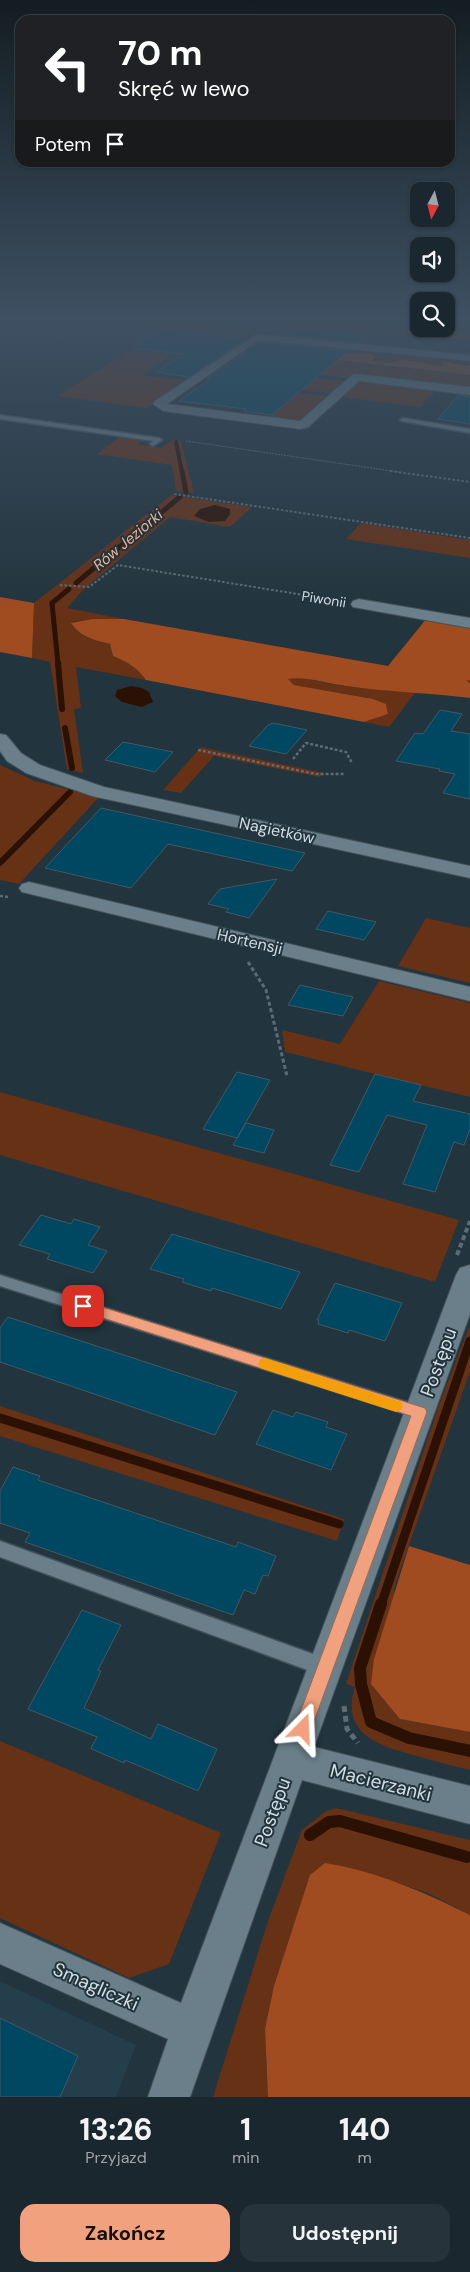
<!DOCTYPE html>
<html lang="pl">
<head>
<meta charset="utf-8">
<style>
  :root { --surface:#1a272e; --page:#27333a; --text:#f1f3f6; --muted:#9fa5aa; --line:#38444a; --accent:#f1a17d }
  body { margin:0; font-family:"DM Sans",sans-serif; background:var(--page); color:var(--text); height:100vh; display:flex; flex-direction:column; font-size:19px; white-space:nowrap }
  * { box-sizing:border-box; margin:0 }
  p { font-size:16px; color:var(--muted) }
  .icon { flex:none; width:28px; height:28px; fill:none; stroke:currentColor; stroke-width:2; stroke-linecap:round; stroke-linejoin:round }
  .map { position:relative; height:2097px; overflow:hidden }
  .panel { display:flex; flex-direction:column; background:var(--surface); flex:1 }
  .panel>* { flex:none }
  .hud { position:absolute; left:15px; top:15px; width:440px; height:152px; border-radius:15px; box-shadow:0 1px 4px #0004,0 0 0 1px var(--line); background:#202124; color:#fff; overflow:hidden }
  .needle { width:32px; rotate:187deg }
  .tools { position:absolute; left:410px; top:182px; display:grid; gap:10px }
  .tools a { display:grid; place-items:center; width:45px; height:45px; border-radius:10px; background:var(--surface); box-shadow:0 1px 4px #0004,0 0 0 1px var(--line); font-size:25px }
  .pin { position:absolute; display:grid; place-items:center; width:42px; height:42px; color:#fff; margin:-21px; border-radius:10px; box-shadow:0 2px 8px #0006 }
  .me { position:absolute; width:55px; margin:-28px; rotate:21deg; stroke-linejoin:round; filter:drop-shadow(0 0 4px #0008) }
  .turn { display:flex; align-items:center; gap:18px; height:105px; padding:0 20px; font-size:22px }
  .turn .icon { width:65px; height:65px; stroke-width:2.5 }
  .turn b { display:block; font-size:35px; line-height:42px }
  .then { display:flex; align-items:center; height:48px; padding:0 20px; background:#0003; gap:10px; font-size:19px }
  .eta { display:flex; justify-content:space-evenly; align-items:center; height:85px; text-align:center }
  .eta b { font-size:30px; font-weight:700; line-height:35px }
  .cta { display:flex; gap:10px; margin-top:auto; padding:10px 20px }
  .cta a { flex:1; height:58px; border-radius:15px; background:var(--accent); color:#111; font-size:20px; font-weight:700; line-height:58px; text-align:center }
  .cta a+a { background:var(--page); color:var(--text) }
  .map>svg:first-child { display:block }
</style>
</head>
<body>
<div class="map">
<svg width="470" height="2097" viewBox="0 0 470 2097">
  <rect width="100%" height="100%" fill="#22343d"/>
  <path fill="#243e4b" d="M0 1981 136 2045 116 2097H0Z"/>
  <path fill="#673116" d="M142 319H419V329H446V319H470V342L250 320 230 329 249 332 244 336 138 325Z
    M351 349 470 362V365H459L453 362 438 366 403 359 390 363 371 361 367 353 344 354Z
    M130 350 171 355 142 375 188 381 147 408 58 396Z
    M338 360 470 375V390L351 375 348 378 320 375Z
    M317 378 344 381 330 393 302 390Z
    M358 382 436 390 420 407 343 397 305 430 225 419 305 428Z
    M299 393 327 396 296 423 267 419Z
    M120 437 142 440 137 444 161 448 169 442 172 443V439L181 441 194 493 176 491 172 465 97 454Z
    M171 495 252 507 230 527 170 517 83 590 67 608 124 619H92L72 622C81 638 93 640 110 644L113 656C127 662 137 667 146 680L76 667 81 708 74 709 83 773 67 769 50 662 32 658 34 603Z
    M361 523 470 540V558L346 539Z
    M297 677 343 686 415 693 389 727 364 722 388 714 386 704 373 699 294 685 288 679Z
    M201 747 324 773 320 777 214 756 181 793 163 790Z
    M0 765 35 781 99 797 19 884 0 880Z
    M426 918 470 928V983L398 966Z
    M379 981 470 1003V1097L285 1052 282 1030 340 1044Z
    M0 1092 459 1220 435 1282 0 1155Z
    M470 1325V1371L394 1588 400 1719 470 1732V1770C452 1766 435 1761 417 1756 380 1746 340 1735 355 1687L346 1684 439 1405Z
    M0 1406 344 1519 337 1541 0 1436Z
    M0 1741 221 1833 169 1964 129 1978 0 1918Z
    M336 1808 470 1840V1915L428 1893 348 1867 265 2029 268 2097H213L268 1921 302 1830 326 1811Z"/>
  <path fill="#a04b20" d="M367 353 376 356 371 361 390 363 403 359 438 366H444L442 362 445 361 465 366 470 365V375L338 360 344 354Z
    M0 597 34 603 32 658 0 652Z
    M427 618 470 626V681L466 680 470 683V698C429 693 387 692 346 686 327 684 307 676 288 679L294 685 373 699 386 704 388 714 364 722 146 680C137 667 127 662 113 656L110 644C93 640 81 637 71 623L92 619H124L388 666Z
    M409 1546 470 1565V1732L400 1719 371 1684 374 1659Z
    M325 1863C376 1871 424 1892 470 1915V2097H268L265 2029 274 1986 310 1875Z"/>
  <path fill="#2b1004" d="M215 505 230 509V514L225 521 209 522 194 516 200 509Z
    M131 686 142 688 149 692 153 702 142 707 122 702 115 696 117 690Z"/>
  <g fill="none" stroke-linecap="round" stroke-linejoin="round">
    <path stroke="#2b1004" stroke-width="4" d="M176 442 182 472"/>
    <path stroke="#2b1004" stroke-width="5" d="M182 471 186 492
      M76 583 180 497
      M58 664 52 603 69 589"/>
    <path stroke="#2b1004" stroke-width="6" d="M58 663 62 709
      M65 728 72 768
      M0 863 70 792"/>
    <path stroke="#2b1004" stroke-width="9" d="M0 1418 339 1524
      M381 1605 470 1341"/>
    <path stroke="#2b1004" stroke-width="12" d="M381 1604 360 1668 361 1684 371 1722 409 1738 470 1751
      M310 1835 329 1822 340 1821 467 1857"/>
  </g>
  <path fill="#004761" stroke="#445862" d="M290 329H294L366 336 358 342 283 335Z
    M160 330H164L245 339 189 377 156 372 183 354 132 348Z
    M260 342 348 351 272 415 244 411 246 409 179 401 210 379H207Z
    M459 395 470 397V424L438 419Z
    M440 710 462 714 451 731 470 734V799L443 793 455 774 439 771 440 769 396 761 415 733 423 734Z
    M273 723 307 730 286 754 249 746 268 725Z
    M123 742 173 752 155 772 105 760Z
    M101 808 151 819 305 853 292 871 168 844 131 888 45 868Z
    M277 879 249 918 226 912 229 909 208 904 220 889Z
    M328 911 363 919 376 922 364 940 316 929Z
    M300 985 353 997 343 1016 288 1005Z
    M237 1072 270 1080 237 1138 203 1129Z
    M375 1074 421 1085 413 1101 470 1114V1129L464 1145 454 1142 435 1192 403 1184 427 1125 387 1115 359 1172 330 1165Z
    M246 1123 274 1130 264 1153 233 1145Z
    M41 1215 71 1224 74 1219 100 1227 88 1245 107 1251 93 1273 47 1259 50 1254 19 1245Z
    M172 1234 266 1262 300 1272 281 1309 212 1288 211 1291 182 1282 184 1279 150 1269Z
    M335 1283 402 1303 385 1341 349 1330 348 1333 318 1324 319 1320H317Z
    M8 1317 197 1379 237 1392 215 1435 0 1362V1328Z
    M273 1410 293 1417 296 1412 328 1422 326 1427 347 1434 331 1470 256 1444Z
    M13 1467 40 1476 38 1480 209 1538 236 1547 238 1542 276 1556 268 1576 263 1575 255 1594 244 1590 233 1615 25 1542 30 1533 0 1523V1491Z
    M82 1610 121 1625 98 1670 101 1671 84 1708 151 1739 158 1724 217 1749 198 1791 125 1760 124 1763 92 1749 91 1748 97 1737 28 1709Z
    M0 2018 78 2056 60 2097H0Z"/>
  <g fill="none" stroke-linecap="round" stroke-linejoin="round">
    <defs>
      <path id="lane" d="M0 415 159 438 162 440 153 446 150 444 153 441 0 419Z
        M403 418 470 429V433L401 421 400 420Z
        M0 1275 419 1406 425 1407 427 1412 425 1417 419 1418 0 1286Z
        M0 1541 324 1658 331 1661 333 1667 331 1673 324 1676 0 1557Z"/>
      <path id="street" d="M257 334 470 355V361L259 340 167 404 300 421 352 375 356 374 470 387V395L359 381 308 427 300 429 163 411 153 404 155 401Z
        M359 599 470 618V628L353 607 351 604 353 601Z
        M0 734 6 735 21 753 40 765 104 787 470 866V878L92 796 26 773 7 761 0 751Z
        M29 882 470 987V1001L22 892 19 888 22 884Z
        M470 1265V1314L314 1747 470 1786V1824L302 1780 190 2097H148L168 2039 0 1964V1923L181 2003 456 1275 460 1268Z"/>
    </defs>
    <use href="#lane" stroke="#42525a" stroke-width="3"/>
    <use href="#street" stroke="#42525a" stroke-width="2"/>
    <path stroke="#5c6c74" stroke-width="1" stroke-dasharray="2 1" stroke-linecap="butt" d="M63 339 69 319
      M186 441 399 472"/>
    <path stroke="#5c6c74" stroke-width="2" stroke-dasharray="2.5 2" stroke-linecap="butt" d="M390 471 470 482
      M174 494 470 538
      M60 585 89 587 118 565 341 601"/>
    <path stroke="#5c6c74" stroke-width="2.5" stroke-dasharray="3 2" stroke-linecap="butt" d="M198 750 316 774H344
      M293 759 306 743 346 752 352 763
      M0 896 9 897"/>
    <path stroke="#5c6c74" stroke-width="3" stroke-dasharray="4 2.5" stroke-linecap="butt" d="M248 962 266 990 287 1076"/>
    <path stroke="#5c6c74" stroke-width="4" stroke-dasharray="5 3" stroke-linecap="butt" d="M457 1255 470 1221"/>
    <path stroke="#5c6c74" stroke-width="5" stroke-dasharray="6 4" stroke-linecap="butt" d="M344 1706 347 1729 358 1743"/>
    <use href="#lane" fill="#6a7f89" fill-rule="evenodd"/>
    <use href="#street" fill="#6a7f89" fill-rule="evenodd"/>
  </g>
  <linearGradient id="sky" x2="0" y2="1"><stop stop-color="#131d22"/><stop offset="0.52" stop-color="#3e5062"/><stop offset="1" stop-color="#3e5062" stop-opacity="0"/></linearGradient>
  <rect width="470" height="612" fill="url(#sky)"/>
  <path fill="#f1a17d" stroke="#9d6951" d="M83 1301 425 1408 427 1412 309 1735 303 1738 297 1735 294 1729 411 1416 78 1310 76 1306 78 1303Z"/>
  <path fill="#f59e0b" d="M265 1358 401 1402 403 1406 401 1410 396 1412 260 1368 258 1364 260 1360Z"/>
  <g text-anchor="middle" stroke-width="4" stroke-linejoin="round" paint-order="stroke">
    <g font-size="14" fill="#d3dee4" stroke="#22343d">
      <text transform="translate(324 599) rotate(9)" y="5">Piwonii</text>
    </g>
    <g font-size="15" font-style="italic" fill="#f8b192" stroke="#22343d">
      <text transform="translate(128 540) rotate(-40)" y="5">Rów Jeziorki</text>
    </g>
    <g font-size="16" fill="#d3dee4" stroke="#22343d">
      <text transform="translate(277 830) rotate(12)" y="6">Nagietków</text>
      <text transform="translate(250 941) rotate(13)" y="6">Hortensji</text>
    </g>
    <g font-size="19" fill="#d3dee4" stroke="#22343d">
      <text transform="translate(438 1362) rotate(-70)" y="7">Postępu</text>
      <text transform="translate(381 1782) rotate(14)" y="7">Macierzanki</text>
      <text transform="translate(272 1812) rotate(-70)" y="7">Postępu</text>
      <text transform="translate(96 1986) rotate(24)" y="7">Smagliczki</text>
    </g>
  </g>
</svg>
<div class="tools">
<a><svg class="needle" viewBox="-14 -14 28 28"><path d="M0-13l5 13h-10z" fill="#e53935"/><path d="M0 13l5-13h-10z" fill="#9fa5aa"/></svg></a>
<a><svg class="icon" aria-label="sound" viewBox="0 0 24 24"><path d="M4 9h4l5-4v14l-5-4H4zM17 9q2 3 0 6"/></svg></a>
<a><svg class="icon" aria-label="search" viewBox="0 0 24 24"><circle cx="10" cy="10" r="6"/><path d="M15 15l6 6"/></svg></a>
</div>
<div class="pin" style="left:83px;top:1306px;background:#d93025"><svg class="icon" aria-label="arrive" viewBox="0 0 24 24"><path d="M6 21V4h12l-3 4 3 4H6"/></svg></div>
<svg class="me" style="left:303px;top:1729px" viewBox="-20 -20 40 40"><path d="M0-17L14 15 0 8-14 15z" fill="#f1a17d" stroke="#fff" stroke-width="4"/></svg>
<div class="hud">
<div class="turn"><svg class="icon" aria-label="left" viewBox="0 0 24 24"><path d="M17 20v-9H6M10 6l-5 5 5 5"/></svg><div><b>70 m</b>Skręć w lewo</div></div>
<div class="then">Potem<svg class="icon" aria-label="arrive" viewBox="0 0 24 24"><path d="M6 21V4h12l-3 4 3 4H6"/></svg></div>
</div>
</div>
<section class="panel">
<div class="eta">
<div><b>13:26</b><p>Przyjazd</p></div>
<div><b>1</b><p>min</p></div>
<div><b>140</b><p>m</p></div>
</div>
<div class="cta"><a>Zakończ</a><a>Udostępnij</a></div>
</section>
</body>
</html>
